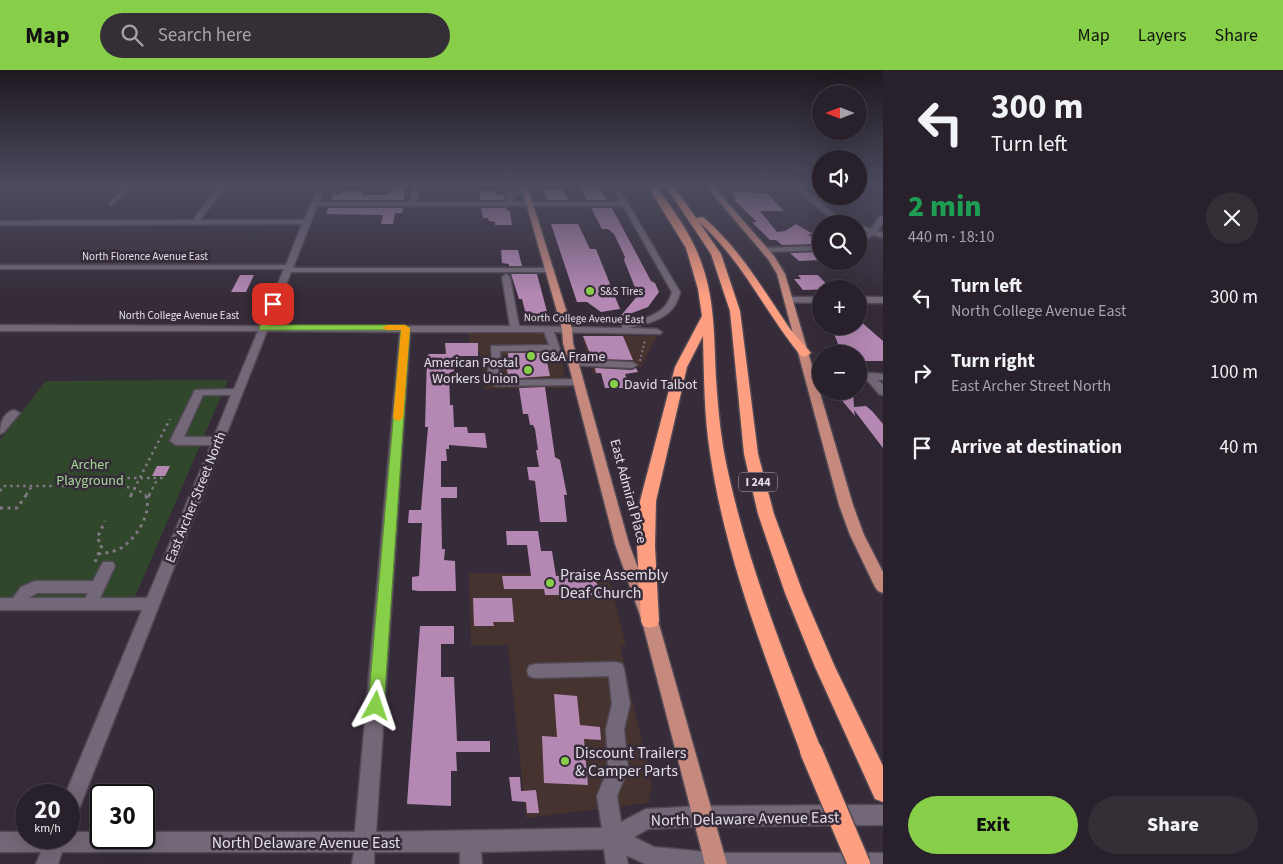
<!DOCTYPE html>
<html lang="en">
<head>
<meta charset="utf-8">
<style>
  :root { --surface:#28212b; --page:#342e37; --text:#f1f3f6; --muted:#a5a3a9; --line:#443e47; --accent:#88cf49 }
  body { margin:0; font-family:"Source Sans 3",sans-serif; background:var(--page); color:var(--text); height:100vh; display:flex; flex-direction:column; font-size:19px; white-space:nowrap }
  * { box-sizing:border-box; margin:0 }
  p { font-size:16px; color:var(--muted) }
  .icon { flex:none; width:28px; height:28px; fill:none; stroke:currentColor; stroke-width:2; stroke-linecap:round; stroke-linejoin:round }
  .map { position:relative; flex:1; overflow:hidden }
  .panel { display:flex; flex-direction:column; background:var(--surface); width:400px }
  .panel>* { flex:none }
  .banner { background:#28212b; color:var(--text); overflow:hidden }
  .needle { width:32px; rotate:270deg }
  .buttons { position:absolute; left:812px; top:15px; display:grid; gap:10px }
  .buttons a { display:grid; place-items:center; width:55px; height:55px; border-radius:50%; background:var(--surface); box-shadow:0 5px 20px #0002,0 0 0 1px var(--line); font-size:25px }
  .speed { position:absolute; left:15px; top:714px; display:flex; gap:10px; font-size:25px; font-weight:700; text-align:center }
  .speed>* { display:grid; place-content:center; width:65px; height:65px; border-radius:50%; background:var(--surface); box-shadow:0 5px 20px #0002,0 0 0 1px var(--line); line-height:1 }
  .speed small { font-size:12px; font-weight:400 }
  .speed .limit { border:2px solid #111; border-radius:8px; background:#fff; color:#111 }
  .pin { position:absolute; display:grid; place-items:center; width:42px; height:42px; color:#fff; margin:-21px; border-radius:10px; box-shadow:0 2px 8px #0006 }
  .me { position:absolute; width:55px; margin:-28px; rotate:5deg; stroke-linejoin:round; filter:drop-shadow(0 0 4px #0008) }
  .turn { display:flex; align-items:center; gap:18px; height:105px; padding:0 25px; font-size:22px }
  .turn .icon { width:65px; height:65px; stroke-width:2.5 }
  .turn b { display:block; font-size:35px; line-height:42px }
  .round { display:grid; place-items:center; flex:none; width:52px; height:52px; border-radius:26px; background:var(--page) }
  .summary { display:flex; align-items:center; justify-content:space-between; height:85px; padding:0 25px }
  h1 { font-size:30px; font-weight:800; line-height:38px; color:#1e9e55 }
  .button { display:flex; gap:10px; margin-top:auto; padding:10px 25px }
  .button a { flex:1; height:58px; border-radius:30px; background:var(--accent); color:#111; font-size:20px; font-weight:800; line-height:58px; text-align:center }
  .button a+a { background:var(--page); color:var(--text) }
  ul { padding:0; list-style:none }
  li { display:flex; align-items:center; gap:15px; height:75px; padding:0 25px }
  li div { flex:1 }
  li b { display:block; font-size:19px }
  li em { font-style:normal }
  header { display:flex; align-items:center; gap:30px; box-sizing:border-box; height:70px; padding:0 25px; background:var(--accent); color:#111 }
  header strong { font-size:24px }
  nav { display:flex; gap:28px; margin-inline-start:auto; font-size:18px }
  .search { width:350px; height:45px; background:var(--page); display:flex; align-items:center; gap:12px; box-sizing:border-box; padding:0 18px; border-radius:28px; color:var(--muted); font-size:19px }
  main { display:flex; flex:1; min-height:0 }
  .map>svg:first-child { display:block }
</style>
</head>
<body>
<header>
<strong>Map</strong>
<div class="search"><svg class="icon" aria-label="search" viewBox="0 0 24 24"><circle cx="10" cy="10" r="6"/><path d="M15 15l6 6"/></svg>Search here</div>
<nav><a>Map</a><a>Layers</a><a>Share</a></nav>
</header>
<main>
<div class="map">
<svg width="883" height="794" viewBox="0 0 883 794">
  <rect width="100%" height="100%" fill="#362c39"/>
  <path fill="#46322e" d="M469 263H555L568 318 484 319 480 282 470 281Z
    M584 265 657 266 641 298 636 296H611L613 304H593L582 266Z
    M469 503 608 505 626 576H620L652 715 648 733 526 748 508 575H471Z"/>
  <path fill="#31472b" d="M228 310 135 527 0 528V370L46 311Z"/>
  <path fill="#b488b3" d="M580 117H598L607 130H587Z
    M391 118 405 119 404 130H331L333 124H341L342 121H362V125H382L390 124Z
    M543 119H563L568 130H547Z
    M479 121H496L497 125H504L505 130H480Z
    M732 122 767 123 784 141H760L777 162 785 161 796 154 813 164H808L819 174 782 175 776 170H770L752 152H757L733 129H736Z
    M328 138H403L402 143H395L393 154H381L383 145 326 144Z
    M481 138H506L507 141H510L512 155H495V152L489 151 488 148H483Z
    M591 138H612L651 211 655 213 659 222 648 237 619 248 638 225 624 190 625 187 614 164 608 159H602Z
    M551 154H578L590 179H596L620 239 601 242 587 232H577Z
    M501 180H518L522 196H509V194L502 193Z
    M821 182V190L799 191 790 183Z
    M511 204H537L550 253H528L522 229H519Z
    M240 205H254L246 222H231Z
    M798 205H818L831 219 803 220 794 209H801Z
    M859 250 883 271V291H861L859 284H842L831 256H859Z
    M583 266H623L633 290 592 289Z
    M445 273H478V286H453L454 301 449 303 450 335H453L454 357H467L468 363H485L487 378 449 375V379H446L447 391H441V417H457V428H441L442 479H445L444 490 455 491 456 521H418L412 520V507L419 506 422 453H408L409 440H421L428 357H425L427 286 429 284H446Z
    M508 283H550L555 292H547L550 306 518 308 517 306H508L506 293H509Z
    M595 298 632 300 636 298 638 302 625 304 627 309H623L626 318H605L601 303H596Z
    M545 317 555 387 560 390 567 425H564L567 452H540L535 411 529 410 527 397H539L536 380H538L535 359 533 355H530L528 344H523L519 318Z
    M834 321H853L854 337 866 336 872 341 883 354V378L854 340 855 346Z
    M157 396H170L165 406H152Z
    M506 461H538L541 481H552L556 506H595L600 525H545L544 519H504L502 506H531L527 475H507Z
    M473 528H512L514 552H493L494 556H474Z
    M420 556H454V574H441V607H454L457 671H490V682H456L457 701H451V736L407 734Z
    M554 624 577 626 580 655 600 657 601 670 584 669 588 715 544 713 542 666 557 667Z
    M509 707H520L521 721 536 720 539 743H527L526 732 512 731Z"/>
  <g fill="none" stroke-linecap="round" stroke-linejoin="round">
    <defs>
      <path id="minor" d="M0 115H134L111 136 109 135V133L123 119H0Z
        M220 115H226L200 150H304L319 115H325L319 132H411L413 115H419L418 132H508L507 122 526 120 528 121V123L513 125 515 132H620L611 115H617L680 222C675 248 651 253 628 258L657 259 662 262 660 264 554 262 561 282H576V286L553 287 551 281H500L501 293 497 294 492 291 491 276 549 275 544 262H410L376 762 602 758 597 726 608 699 606 659 612 634 609 606 535 608 529 606 527 601 529 596 535 594 616 592 622 594 624 599 630 634 624 659 628 699 617 726 621 752 646 739 704 736 883 735V755L704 756 648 759 634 767 654 777 716 783H883V794H645L626 785 628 794H606L604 779 481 782 482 794H460V782H374V794H352L354 782H62L58 794H36L41 782H0V762H26V768H69V762H101V768H144V762H355L400 262 267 261 79 739 76 746 69 749V725H65L142 540H0V528H13L21 517 35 511H93L103 492H113L115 496 100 528H147L211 375H176L170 371 195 320 234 319 258 261H0V255L260 256 284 199H0V195H286L302 154 0 155V151L193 150ZM317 136H623L672 222C666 246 643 249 622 254V258L519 256 510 207 506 204 502 207 510 256H270L291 202H550L554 200 550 198H293ZM203 325H231L214 367H184ZM37 523H88L85 528H29Z
        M793 115H800L830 141 855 154C832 154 809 131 793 115Z
        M880 146H883V153L877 161 883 163V168L874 165 859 173V168L869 163 859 159V155L871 159Z
        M821 176V180L764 182 760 180 764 178Z
        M790 227H821V233L787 232V228Z
        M859 227H883V233H859Z
        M574 290 632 292 637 295 632 298 570 295V291Z
        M493 295 498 298 501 310 579 309 584 312 579 315 496 316 491 313 488 298Z
        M809 296 821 297V303L805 301V297Z
        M859 302 883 304V310H878L883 315V325L879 324 866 309 859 308Z
        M14 340 20 343 4 362 0 364C0 354 3 343 14 340Z"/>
      <path id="major" d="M521 115H527L572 259 573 273 629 474 658 551 727 794H705L642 551 615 474 563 273 562 259Z
        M705 115H712L774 186 785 204 853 435 864 465 883 502V523L878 521 875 517 850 465 839 435 777 204 768 189Z"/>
      <path id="highway" d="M647 115H655C672 138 690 162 700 189 715 227 714 268 716 308 718 340 721 371 728 402 749 498 786 590 822 681L819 688 811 691 803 688 800 681C764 584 725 486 710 383 704 344 704 305 703 266L687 297 656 431 655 476 659 551 657 556 650 558 643 556 641 551 637 476 640 431 675 297 702 246 698 219 686 178Z
        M665 115H673L696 148 703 147C739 178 760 215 786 253 793 264 803 273 811 283L805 287 801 286C765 242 742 190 699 152L721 184 740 241 758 384 774 444 803 523 835 597 883 696V732L875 729 815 597 785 523 758 444 744 384 730 241 711 184Z"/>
    </defs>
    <use href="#minor" stroke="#504853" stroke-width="3"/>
    <use href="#major" stroke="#504853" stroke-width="3"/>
    <use href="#highway" stroke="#504853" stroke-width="3"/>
    <path stroke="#807883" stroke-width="2" stroke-dasharray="2 2.5" stroke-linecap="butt" d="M640 291 645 270"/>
    <path stroke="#807883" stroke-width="2.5" stroke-dasharray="2.5 4" stroke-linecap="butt" d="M121 408H165
      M0 421 3 416H122L136 419 146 425
      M26 425 32 416
      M131 425 170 349
      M149 425 158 408"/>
    <path stroke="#807883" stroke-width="3" stroke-dasharray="3 4.5" stroke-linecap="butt" d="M130 427 132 424
      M148 427 150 424
      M0 438H17L27 424
      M98 484C106 483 114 482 121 478 136 469 154 441 145 424
      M95 492 102 475 97 468 105 451"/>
    <use href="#minor" fill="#736877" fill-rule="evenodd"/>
    <use href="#major" fill="#c6897e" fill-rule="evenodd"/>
    <use href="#highway" fill="#fe9f82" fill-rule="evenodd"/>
    <defs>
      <path id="highway-bridge" d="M811 681 859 794"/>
    </defs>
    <use href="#highway-bridge" stroke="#504853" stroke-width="25" stroke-linecap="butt"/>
    <use href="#highway-bridge" stroke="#fe9f82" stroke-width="22"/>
  </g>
  <linearGradient id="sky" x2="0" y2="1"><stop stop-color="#1e181f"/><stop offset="0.51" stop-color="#4c4b5f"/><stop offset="1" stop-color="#4c4b5f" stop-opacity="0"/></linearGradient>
  <rect width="883" height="226" fill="url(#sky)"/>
  <path fill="#88cf49" stroke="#58872f" d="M270 233 277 234 268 255H405L410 258 384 636 381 641 376 643 370 641 368 636 401 260H260L259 258Z"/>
  <path fill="#f59e0b" d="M405 255 410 258 403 348 398 351 393 348 401 260H387L382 258 387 255Z"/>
  <g fill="#88cf49" stroke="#362c39" stroke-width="2">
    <circle cx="590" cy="221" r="5"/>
    <circle cx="531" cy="286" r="5"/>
    <circle cx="528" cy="300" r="5"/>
    <circle cx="614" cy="314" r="5"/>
    <circle cx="550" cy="513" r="5"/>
    <circle cx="565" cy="691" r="5"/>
  </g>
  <g text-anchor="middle" stroke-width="5" stroke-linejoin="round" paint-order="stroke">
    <g font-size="11" fill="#e3dde6" stroke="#362c39">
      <text x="145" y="190">North Florence Avenue East</text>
      <text x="179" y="249">North College Avenue East</text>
      <text transform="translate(584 248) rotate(1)" y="4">North College Avenue East</text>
    </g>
    <g font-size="11" fill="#e3dde6" stroke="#362c39" text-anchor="start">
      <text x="600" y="225">S&amp;S Tires</text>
    </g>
    <rect fill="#362c39" stroke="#afa8b2" stroke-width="1" x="739" y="402.5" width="38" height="19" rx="4"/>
    <g font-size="12" font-weight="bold" fill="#e3dde6">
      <text x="758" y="416">I 244</text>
    </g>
    <g font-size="14" fill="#e3dde6" stroke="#362c39" text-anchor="start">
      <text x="541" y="291">G&amp;A Frame</text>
      <text x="518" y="297" text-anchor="end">American Postal<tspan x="518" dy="16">Workers Union</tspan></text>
      <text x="624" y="319">David Talbot</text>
    </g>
    <g font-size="14" fill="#a4da95" stroke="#362c39">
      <text x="90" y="399">Archer<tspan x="90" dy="16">Playground</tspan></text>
    </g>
    <g font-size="14" fill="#e3dde6" stroke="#362c39">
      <text transform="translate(629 421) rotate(75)" y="5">East Admiral Place</text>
      <text transform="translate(195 427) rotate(-68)" y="5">East Archer Street North</text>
    </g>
    <g font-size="16" fill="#e3dde6" stroke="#362c39" text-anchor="start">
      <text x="560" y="510">Praise Assembly<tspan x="560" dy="18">Deaf Church</tspan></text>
      <text x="575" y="688">Discount Trailers<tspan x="575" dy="18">&amp; Camper Parts</tspan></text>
    </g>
    <g font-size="16" fill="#e3dde6" stroke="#362c39">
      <text transform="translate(745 748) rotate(-1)" y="6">North Delaware Avenue East</text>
      <text x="306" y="778">North Delaware Avenue East</text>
    </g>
  </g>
</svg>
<div class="buttons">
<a><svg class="needle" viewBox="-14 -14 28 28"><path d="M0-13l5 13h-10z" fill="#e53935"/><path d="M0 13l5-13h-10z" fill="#a5a3a9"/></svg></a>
<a><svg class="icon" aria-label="sound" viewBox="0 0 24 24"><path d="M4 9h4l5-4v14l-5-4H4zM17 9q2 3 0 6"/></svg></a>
<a><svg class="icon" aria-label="search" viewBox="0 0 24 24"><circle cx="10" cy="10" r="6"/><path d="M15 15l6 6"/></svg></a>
<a>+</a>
<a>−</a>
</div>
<div class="speed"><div>20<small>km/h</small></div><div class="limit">30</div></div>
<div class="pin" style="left:273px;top:234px;background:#d93025"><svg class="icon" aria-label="arrive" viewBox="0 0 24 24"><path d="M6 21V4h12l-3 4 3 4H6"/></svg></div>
<svg class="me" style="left:376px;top:636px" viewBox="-20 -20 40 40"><path d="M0-17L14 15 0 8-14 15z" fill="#88cf49" stroke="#fff" stroke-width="4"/></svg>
</div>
<section class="panel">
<div class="banner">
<div class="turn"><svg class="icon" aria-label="left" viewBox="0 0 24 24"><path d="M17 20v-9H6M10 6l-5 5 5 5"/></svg><div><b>300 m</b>Turn left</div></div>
</div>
<div class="summary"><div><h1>2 min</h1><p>440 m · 18:10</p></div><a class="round"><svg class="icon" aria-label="close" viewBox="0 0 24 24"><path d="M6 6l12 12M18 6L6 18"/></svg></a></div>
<ul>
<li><svg class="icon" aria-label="left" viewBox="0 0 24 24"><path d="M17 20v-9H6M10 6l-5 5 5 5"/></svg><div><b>Turn left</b><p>North College Avenue East</p></div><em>300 m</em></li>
<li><svg class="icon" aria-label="right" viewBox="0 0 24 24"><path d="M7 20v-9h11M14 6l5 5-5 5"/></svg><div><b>Turn right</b><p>East Archer Street North</p></div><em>100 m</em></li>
<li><svg class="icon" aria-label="arrive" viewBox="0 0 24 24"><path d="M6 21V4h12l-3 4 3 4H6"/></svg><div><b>Arrive at destination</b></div><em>40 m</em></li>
</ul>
<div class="button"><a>Exit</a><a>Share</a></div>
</section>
</main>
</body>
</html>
